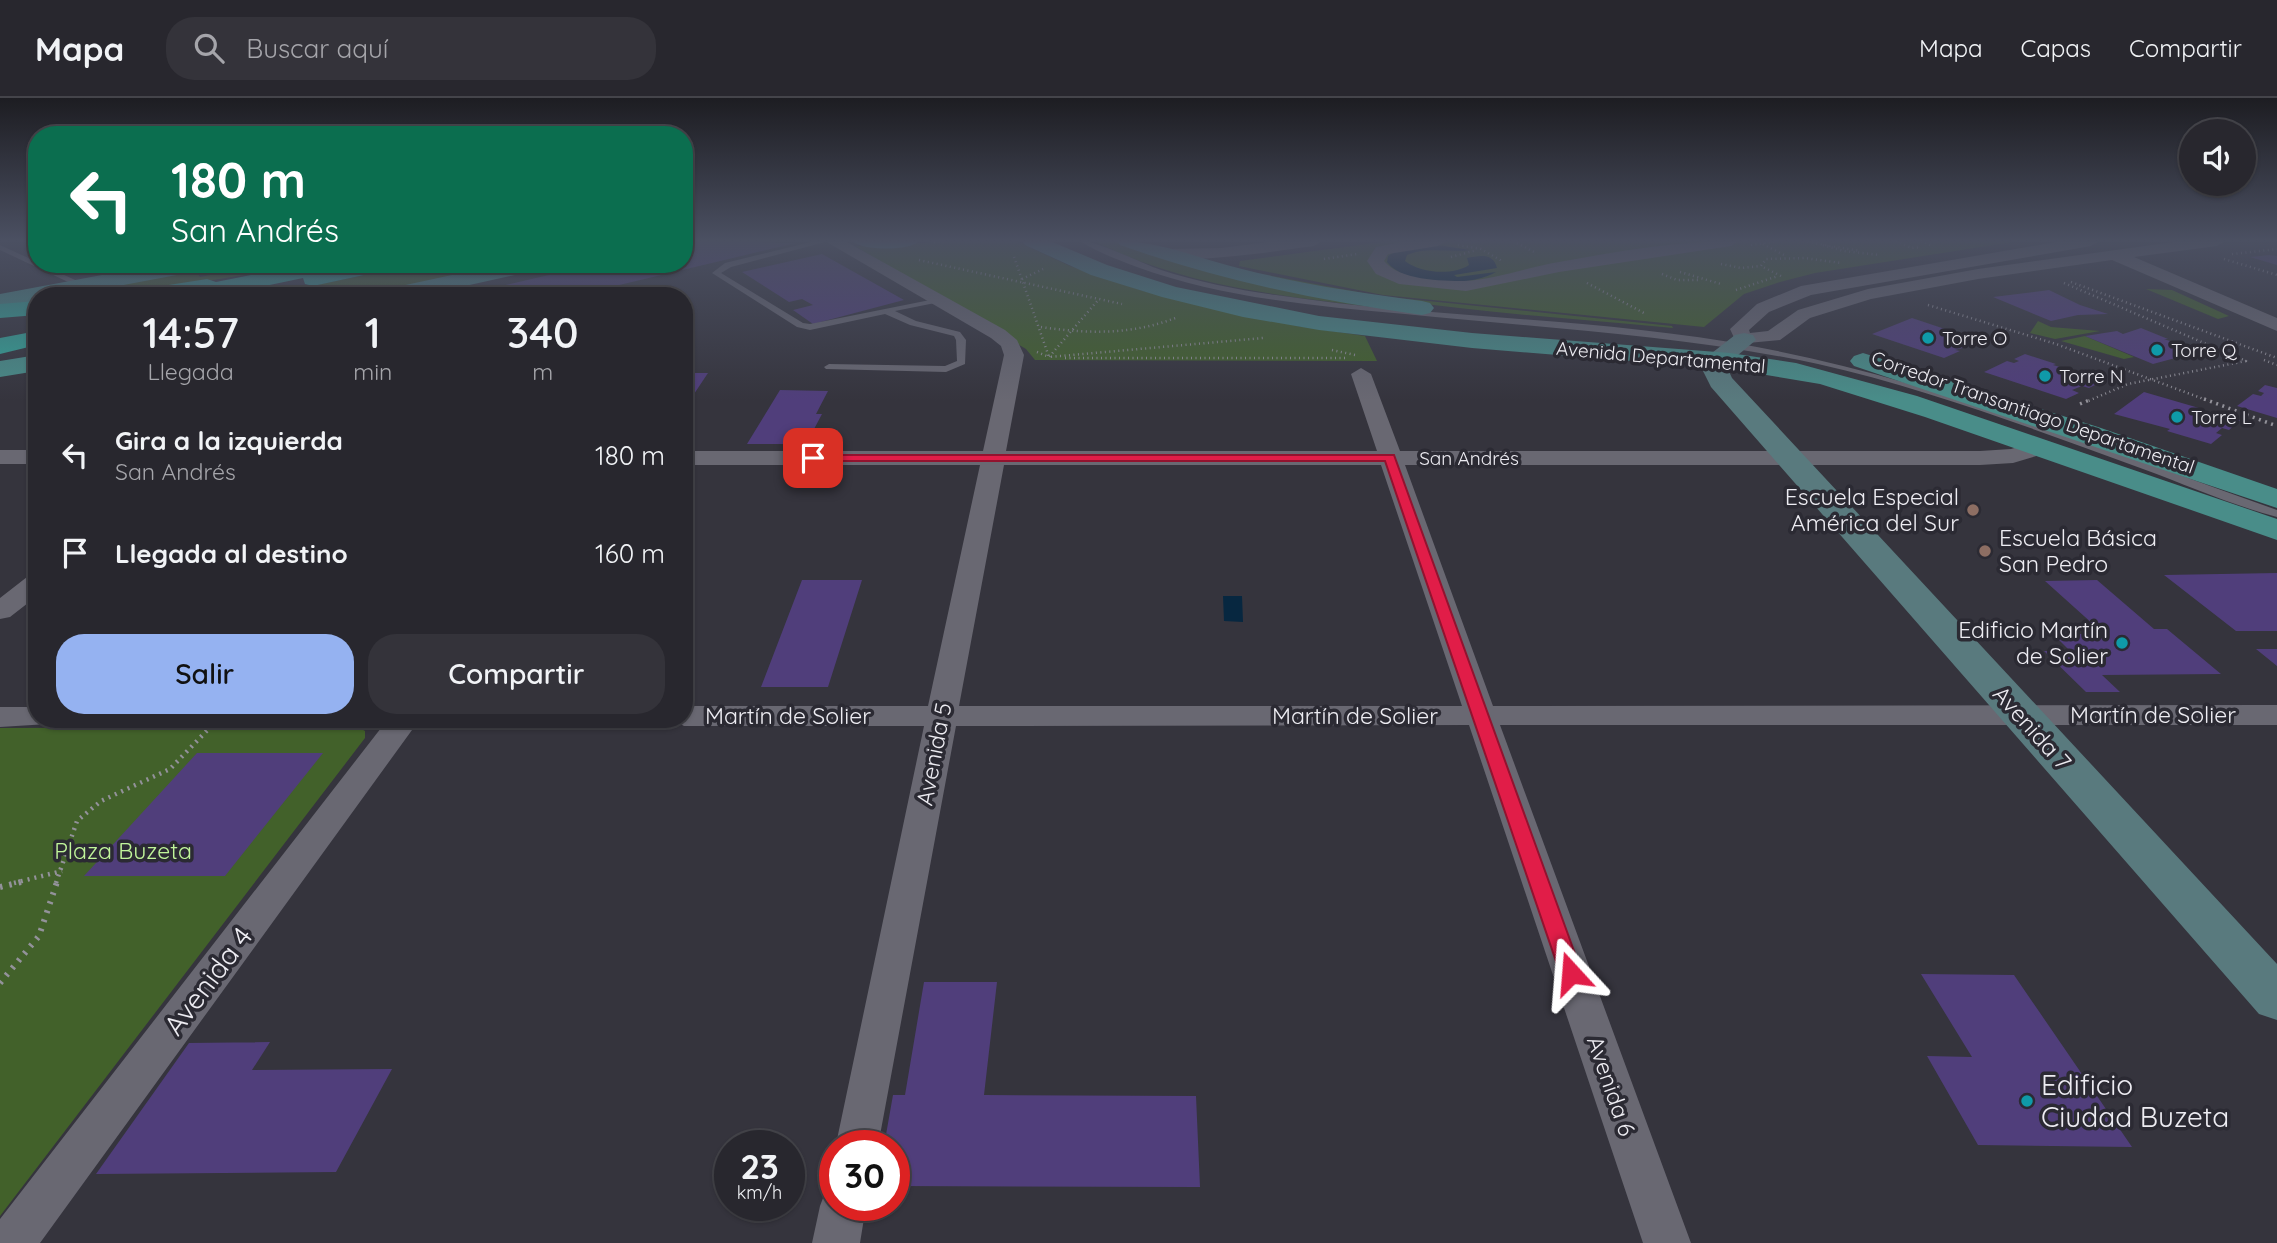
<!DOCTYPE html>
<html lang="es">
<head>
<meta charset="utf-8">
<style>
  :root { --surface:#28272e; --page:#34333a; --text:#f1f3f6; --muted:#a5a5aa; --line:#44444a; --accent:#95b2f1 }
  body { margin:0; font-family:Quicksand,sans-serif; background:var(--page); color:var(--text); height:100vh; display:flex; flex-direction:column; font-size:26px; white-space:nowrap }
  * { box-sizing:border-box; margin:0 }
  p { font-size:23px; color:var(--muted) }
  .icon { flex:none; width:38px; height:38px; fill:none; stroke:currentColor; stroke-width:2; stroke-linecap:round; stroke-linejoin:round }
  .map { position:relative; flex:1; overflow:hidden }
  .panel { position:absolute; left:28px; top:189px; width:665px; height:441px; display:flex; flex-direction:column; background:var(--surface); border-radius:28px; box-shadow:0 2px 5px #0004,0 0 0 2px var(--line) }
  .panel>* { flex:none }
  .top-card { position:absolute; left:28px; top:28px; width:665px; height:147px; border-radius:28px; box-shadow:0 2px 5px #0004,0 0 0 2px var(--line); background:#0b6e4f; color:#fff; overflow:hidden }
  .tools { position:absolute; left:2179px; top:21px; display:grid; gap:14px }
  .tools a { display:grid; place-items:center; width:77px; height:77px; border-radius:50%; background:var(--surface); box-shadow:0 2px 5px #0004,0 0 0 2px var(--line); font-size:35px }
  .speed { position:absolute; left:714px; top:1032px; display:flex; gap:14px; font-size:35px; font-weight:700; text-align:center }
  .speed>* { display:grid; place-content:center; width:91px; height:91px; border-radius:50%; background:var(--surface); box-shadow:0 2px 5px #0004,0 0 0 2px var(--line); line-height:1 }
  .speed small { font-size:18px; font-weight:400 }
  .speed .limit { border:10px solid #d22; background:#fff; color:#111 }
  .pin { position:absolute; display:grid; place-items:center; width:60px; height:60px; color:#fff; margin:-30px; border-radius:14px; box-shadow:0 4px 10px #0006 }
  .me { position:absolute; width:77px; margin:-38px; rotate:341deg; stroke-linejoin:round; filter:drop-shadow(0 0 5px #0008) }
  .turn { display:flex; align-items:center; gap:24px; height:147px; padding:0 28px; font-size:32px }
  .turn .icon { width:91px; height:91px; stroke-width:2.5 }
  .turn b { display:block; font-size:49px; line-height:60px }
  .eta { display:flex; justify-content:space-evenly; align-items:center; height:119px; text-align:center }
  .eta b { font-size:42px; font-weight:600; line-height:49px }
  .cta { display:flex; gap:14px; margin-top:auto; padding:14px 28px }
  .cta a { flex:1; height:80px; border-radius:28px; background:var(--accent); color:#111; font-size:28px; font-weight:600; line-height:80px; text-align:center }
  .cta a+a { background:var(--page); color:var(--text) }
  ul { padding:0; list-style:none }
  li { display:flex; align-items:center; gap:21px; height:98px; padding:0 28px }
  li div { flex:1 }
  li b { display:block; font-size:26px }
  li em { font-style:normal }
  header { display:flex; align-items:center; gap:42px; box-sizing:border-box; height:98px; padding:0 35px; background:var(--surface); border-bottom:2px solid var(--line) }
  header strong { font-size:33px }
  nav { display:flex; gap:38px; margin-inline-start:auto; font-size:24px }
  .search { width:490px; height:63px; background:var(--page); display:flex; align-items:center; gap:18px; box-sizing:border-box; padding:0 24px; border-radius:28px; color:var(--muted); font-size:26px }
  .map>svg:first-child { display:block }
</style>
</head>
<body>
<header>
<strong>Mapa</strong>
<div class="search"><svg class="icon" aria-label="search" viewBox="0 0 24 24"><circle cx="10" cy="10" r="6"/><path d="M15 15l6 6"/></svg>Buscar aquí</div>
<nav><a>Mapa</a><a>Capas</a><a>Compartir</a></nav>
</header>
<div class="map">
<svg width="2277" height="1145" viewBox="0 0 2277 1145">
  <rect width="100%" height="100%" fill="#35343d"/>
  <path fill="#42612a" d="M954 143H1016L1070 168 1143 193 1297 228 1365 238 1377 263 1035 262 1026 251 855 148Z
    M1094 143H1114L1373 209C1279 198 1180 187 1094 143Z
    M1389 143H2019L1815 175 1780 184 1744 196 1704 229 1383 197 1239 168 1240 163Z
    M247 166H310L116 198H40L192 169 200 179 237 172Z
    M417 166H521L373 198H264Z
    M1262 176 1379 198 1672 228 1673 230C1535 217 1396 210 1262 176Z
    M2146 191 2172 192 2229 218 2218 221Z
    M2038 223 2051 229 2100 233 2055 241 2030 235Z
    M2085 238 2134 259 2124 261 2061 243Z
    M358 629 365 633V640L0 1118V630Z"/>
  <path fill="#072740" d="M1437 147 1470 152C1449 155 1427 148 1407 157L1405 163C1420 175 1452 178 1469 167L1467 160C1479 158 1493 154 1497 170L1454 177 1457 179 1496 174C1472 189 1406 189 1387 164L1388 158 1397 152Z
    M1223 498H1242L1243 524 1224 523Z"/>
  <path fill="#503e7b" d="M702 143 796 145 573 198H458L596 166H684V147Z
    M822 156 904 202 813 226 793 212 813 207 802 201 789 204 742 174Z
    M2269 157 2277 158V167L2250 159Z
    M2049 192 2080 207 2108 216 2078 217 2051 223 1993 199Z
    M1912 220 1954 234 1950 235 1984 244 1955 252 1960 253 1944 260 1872 236Z
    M2141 230 2168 241H2164L2210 257 2186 261 2179 259 2153 266 2085 238 2117 233 2123 236Z
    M2025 256 2056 266 2053 267 2105 282 2089 290 2082 288 2072 292 2079 295 2066 301 1984 274 2007 263 2014 265 2019 263 2014 261Z
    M684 275H708L684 311Z
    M2265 287 2277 290V320L2237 308 2253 296 2261 298 2264 295 2258 293Z
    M780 292 828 293 816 316H822L813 333H807L799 346H747Z
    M2144 294 2199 310 2197 312 2240 322 2229 332 2222 330 2216 335 2222 337 2211 346 2167 333 2170 331 2114 316Z
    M2277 475V533H2236L2164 477Z
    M802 482H862L828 589H761Z
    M2097 482 2154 531H2167L2221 576 2102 577 2120 594H2086L2044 553H2070L2053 536H2104L2045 483Z
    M2256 551H2277V568Z
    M197 655H323L225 778H84Z
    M1921 876 2014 877 2132 1049 1978 1047 1927 958 1972 959Z
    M924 884H997L984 997 1196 998 1200 1089 894 1088V1048H884L893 997H905Z
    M270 944 252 972 392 971 336 1074 96 1076 189 945Z"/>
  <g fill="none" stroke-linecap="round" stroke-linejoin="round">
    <path stroke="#93929a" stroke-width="2.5" stroke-dasharray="1 3.5" stroke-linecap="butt" d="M1513 143 1534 154
      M1803 143 1860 153
      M1896 143 1911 150 1921 149
      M1921 143 1933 148
      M934 144 947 143
      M1763 146 1786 158
      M1458 147 1481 151 1502 163
      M1751 147 1778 143
      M1823 147 1844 153 1880 157
      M2232 156 2277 151
      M1014 159 1049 259 1263 240
      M1451 159 1477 152
      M1324 161 1357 156
      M2224 161 2277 177
      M919 162 1122 206
      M1721 166 1741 170 1761 168
      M1680 174 1721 186
      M1662 176 1677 182H1701
      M1781 178 1761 168 1766 161 1805 160 1841 165
      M1022 181 1043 171
      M2071 184 2277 260
      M1587 185 1644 215
      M2064 185 2246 263 2128 286 2088 303
      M1736 192 1778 178
      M1928 207 2056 246 2209 303
      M1041 229C1088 236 1133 237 1178 219
      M1332 252 1355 257
      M1037 254 1049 259 1099 201
      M1065 260H1347
      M2264 262 2277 267"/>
    <path stroke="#93929a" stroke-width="3.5" stroke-dasharray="2 4.5" stroke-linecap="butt" d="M2204 301 2277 328
      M2080 306 2092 301"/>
    <path stroke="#93929a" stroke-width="4.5" stroke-dasharray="2 5" stroke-linecap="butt" d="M14 785 62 773
      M56 785 77 723 101 703 170 671 218 621"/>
    <path stroke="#93929a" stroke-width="6" stroke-dasharray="2.5 7" stroke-linecap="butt" d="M0 789 21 784
      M0 885 39 838 57 784"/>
    <path fill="#696872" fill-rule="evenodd" d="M815 143H829L731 169 721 175 803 225 810 226 940 200V204L895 213 916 223 960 234 966 242 965 266 946 274 826 271 824 269 829 266 945 268 957 263 956 242 954 238 910 227 885 216 810 232 797 229 712 175 725 165Z
      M1080 143C1099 143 1140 165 1161 172 1199 184 1238 192 1276 197 1436 221 1599 219 1757 249 1937 283 2105 351 2277 412V419C2231 407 2187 387 2143 371 2036 332 1929 291 1818 266 1682 237 1543 230 1405 216 1314 208 1222 200 1137 169 1118 162 1097 154 1080 143Z
      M0 147 37 164V166L55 172 79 166H94L62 176 84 186 85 188 81 190 0 152Z"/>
    <path fill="#696872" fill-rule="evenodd" d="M825 143H845L1005 232 1017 242 1024 257 1006 353H1377L1351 276 1361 270 1371 276 1400 353H1980L2011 351 2042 342 2053 349 2050 354 2013 365 1980 367H1405L1493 608 2277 607V627H1500L1691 1145H1643L1469 627 956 628 878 1048 835 1051 924 628H684L671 621H684V608H928L980 367H684V353H983L1004 257 1001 248 991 240ZM1004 367H1381L1462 608H959Z
      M1275 143H1322L1314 148C1289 151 1171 170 1157 156L1165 151 1221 150Z
      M1407 143H1446L1438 148 1388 156 1384 163C1399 182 1441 183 1464 183 1495 182 1528 169 1559 164 1618 153 1679 143 1739 143L1731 148 1559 174 1466 193 1399 186 1376 176 1367 163 1376 149Z
      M2062 143H2099L2091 148 1811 197 1769 214 1749 232 1750 235 1768 233 1798 212 1868 191 1978 171 2181 143H2225L2217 148 2134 159 2277 220V233L2112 162 1978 181 1871 201 1810 220 1780 242 1737 246 1730 231 1757 206 1801 188Z
      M0 352H37V366H0Z
      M37 477V498L10 519 0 521V500L27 479Z
      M0 609H37V621H51L48 626 0 629Z
      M388 621H420L40 1145H0V1121Z
      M835 1089V1108H866L860 1145H812L820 1108 826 1092Z"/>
    <path fill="#597a7e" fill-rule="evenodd" d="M1744 235 1753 237 1756 242 1726 267 1732 280 2277 866V922L2259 916 1711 289 1699 265 1735 237Z"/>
    <path fill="#498d89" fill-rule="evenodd" d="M853 143H919C911 153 861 153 853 143Z
      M1022 143H1050L1107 167 1176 189 1319 218 1472 235 1730 255 1796 265 1917 298 2277 421V442L1925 319 1820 286 1730 271 1472 250 1319 232 1243 219 1162 199 1091 177 1025 147Z
      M1117 143C1161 143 1199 161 1242 171 1301 186 1361 195 1422 203L1430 205 1434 210 1430 215 1422 217C1319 203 1218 182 1120 147Z
      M161 166H209L198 173 65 198H37V203L0 210V196Z
      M503 166H545L542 171 420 198H376L387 191Z
      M1863 255 2098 329 2277 391V410L1854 268 1850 263 1854 258Z
      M37 257V273L0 279V263Z"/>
    <path fill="#34a599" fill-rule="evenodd" d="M305 166H395L392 171 313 188 305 186 303 180 216 198H132L143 191 207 181 216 184Z
      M37 203V217L0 220V206Z
      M37 233V247L0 256V240Z"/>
  </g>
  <linearGradient id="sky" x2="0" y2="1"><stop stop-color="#1d1d22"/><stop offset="0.47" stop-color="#4b5062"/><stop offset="1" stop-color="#4b5062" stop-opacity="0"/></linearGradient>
  <rect width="2277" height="303" fill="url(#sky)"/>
  <path fill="#e11d48" stroke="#92132f" stroke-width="2" d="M808 357H1394L1582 875 1578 881 1571 884 1564 881 1560 875 1385 363H813L808 362Z"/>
  <g fill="#0f9aa8" stroke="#2b2a33" stroke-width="2.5">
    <circle cx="1928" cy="240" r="7"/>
    <circle cx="2157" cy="252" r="7"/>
    <circle cx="2045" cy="278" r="7"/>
    <circle cx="2177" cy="319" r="7"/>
    <circle cx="2122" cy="545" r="7"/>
    <circle cx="2027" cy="1003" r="7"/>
  </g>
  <g fill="#8d6e63" stroke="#2b2a33" stroke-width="2.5">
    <circle cx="1973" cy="412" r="7"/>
    <circle cx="1985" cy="453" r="7"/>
  </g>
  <g text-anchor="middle" stroke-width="7" stroke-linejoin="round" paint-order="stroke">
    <g font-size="19" fill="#edecf2" stroke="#2b2a33" text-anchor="start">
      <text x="1942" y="247">Torre O</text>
      <text x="2171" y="259">Torre Q</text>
      <text x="2059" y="285">Torre N</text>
      <text x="2191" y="326">Torre L</text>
    </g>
    <g font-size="19" fill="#edecf2" stroke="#2b2a33">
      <text transform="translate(1661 259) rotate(5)" y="7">Avenida Departamental</text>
      <text transform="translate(2033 314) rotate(19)" y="7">Corredor Transantiago Departamental</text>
      <text x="1469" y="367">San Andrés</text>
    </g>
    <g font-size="23" fill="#edecf2" stroke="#2b2a33" text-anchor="end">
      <text x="1959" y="407">Escuela Especial<tspan x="1959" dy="26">América del Sur</tspan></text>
      <text x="1999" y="448" text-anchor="start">Escuela Básica<tspan x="1999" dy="26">San Pedro</tspan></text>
      <text x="2108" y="540">Edificio Martín<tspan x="2108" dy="26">de Solier</tspan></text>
    </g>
    <g font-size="23" fill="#edecf2" stroke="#2b2a33">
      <text x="2153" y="625">Martín de Solier</text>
      <text x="788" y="626">Martín de Solier</text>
      <text x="1355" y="626">Martín de Solier</text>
      <text transform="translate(2032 630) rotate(48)" y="8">Avenida 7</text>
      <text transform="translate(934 656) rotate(-79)" y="8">Avenida 5</text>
      <text transform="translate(1611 988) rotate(71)" y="8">Avenida 6</text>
    </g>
    <g font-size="23" fill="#c0f59a" stroke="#2b2a33">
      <text x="123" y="761">Plaza Buzeta</text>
    </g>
    <g font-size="28" fill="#edecf2" stroke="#2b2a33">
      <text transform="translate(208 883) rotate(-53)" y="10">Avenida 4</text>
    </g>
    <g font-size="28" fill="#edecf2" stroke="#2b2a33" text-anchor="start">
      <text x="2041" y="997">Edificio<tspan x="2041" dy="32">Ciudad Buzeta</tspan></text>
    </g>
  </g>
</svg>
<div class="tools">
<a><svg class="icon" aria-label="sound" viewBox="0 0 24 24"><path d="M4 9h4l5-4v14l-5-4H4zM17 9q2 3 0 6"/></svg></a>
</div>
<div class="speed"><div>23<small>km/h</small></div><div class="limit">30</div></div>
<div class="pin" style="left:813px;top:360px;background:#d93025"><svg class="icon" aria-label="arrive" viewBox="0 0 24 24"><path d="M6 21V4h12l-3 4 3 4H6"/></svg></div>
<svg class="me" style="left:1571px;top:875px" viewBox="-20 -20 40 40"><path d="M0-17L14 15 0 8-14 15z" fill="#e11d48" stroke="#fff" stroke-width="4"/></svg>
<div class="top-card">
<div class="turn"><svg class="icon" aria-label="left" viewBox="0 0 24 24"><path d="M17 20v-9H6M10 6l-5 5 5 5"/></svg><div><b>180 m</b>San Andrés</div></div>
</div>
<section class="panel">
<div class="eta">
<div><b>14:57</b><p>Llegada</p></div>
<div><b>1</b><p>min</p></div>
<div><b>340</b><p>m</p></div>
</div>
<ul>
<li><svg class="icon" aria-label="left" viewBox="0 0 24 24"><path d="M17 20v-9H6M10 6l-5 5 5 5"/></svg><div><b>Gira a la izquierda</b><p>San Andrés</p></div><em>180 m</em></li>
<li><svg class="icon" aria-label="arrive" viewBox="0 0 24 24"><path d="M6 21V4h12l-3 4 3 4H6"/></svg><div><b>Llegada al destino</b></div><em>160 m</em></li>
</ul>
<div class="cta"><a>Salir</a><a>Compartir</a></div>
</section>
</div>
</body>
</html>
